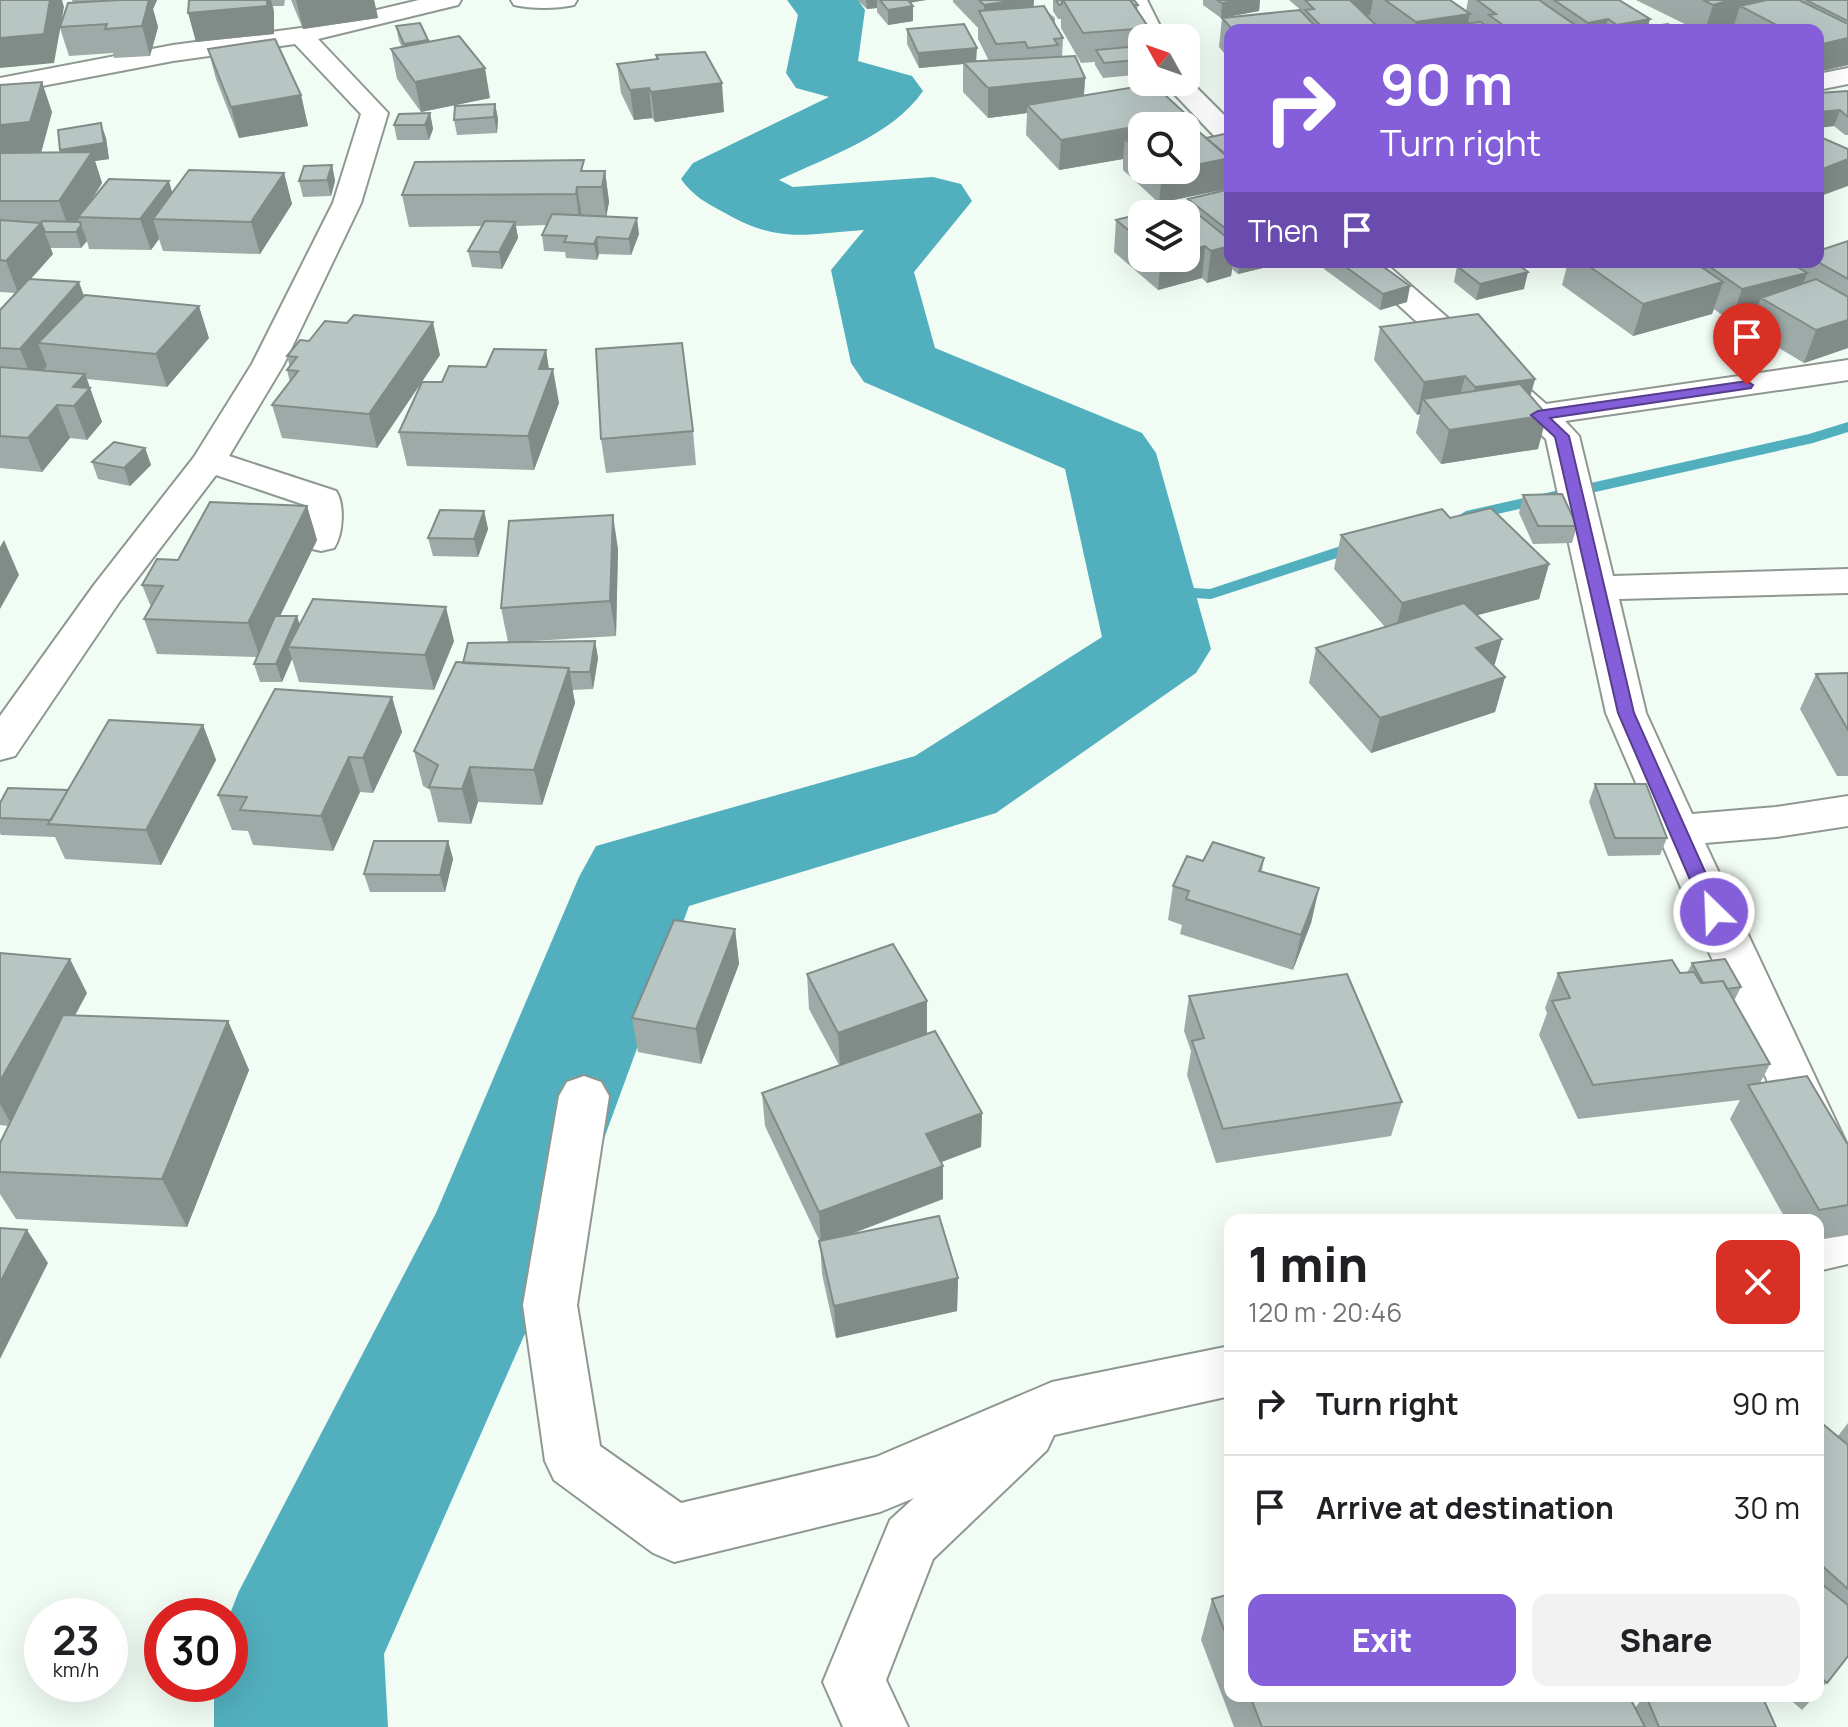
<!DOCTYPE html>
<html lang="en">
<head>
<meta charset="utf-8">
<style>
  :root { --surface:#fff; --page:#f2f2f2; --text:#202124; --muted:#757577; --line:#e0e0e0; --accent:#845fd9 }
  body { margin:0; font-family:Manrope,sans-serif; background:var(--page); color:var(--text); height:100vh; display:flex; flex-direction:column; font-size:30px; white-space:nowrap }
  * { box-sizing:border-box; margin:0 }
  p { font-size:26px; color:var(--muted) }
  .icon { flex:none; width:44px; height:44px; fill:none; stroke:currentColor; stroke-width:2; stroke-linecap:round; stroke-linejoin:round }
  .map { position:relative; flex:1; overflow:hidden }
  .sheet { position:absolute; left:1224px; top:1214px; width:600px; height:488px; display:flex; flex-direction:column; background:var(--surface); border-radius:16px; box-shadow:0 8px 32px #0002 }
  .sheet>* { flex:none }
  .guide { position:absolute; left:1224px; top:24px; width:600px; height:244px; border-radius:16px; box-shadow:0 8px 32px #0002; background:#845fd9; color:#fff; overflow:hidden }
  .needle { width:52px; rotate:310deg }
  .tools { position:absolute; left:1128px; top:24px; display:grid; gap:16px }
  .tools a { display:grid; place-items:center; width:72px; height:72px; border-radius:16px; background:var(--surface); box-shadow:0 8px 32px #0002; font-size:40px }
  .speed { position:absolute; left:24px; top:1598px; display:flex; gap:16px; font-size:40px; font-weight:700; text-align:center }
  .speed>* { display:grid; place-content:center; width:104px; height:104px; border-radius:50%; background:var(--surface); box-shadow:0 8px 32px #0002; line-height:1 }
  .speed small { font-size:20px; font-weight:400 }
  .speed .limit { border:12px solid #d22; background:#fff; color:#111 }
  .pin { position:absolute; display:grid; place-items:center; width:68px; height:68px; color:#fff; margin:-82px -34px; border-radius:50% 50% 50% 0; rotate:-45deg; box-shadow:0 0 8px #0007 }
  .pin .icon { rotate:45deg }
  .me { position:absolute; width:88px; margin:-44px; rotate:336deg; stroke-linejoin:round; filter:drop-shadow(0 0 6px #0008) }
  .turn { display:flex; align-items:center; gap:28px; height:168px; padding:0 24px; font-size:36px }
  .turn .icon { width:104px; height:104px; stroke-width:2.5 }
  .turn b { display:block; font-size:56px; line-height:68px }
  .then { display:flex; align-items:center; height:76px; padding:0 24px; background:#0003; gap:16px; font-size:30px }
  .round { display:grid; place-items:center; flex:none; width:84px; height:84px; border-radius:16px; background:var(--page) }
  .overview { display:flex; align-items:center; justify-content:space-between; height:136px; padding:0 24px }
  h1 { font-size:48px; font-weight:800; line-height:60px }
  .cta { display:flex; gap:16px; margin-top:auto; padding:16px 24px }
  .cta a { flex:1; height:92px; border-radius:16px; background:var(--accent); color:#fff; font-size:32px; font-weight:800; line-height:92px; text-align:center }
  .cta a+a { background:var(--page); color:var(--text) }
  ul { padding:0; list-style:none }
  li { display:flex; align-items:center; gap:24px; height:104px; padding:0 24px; border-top:2px solid var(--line) }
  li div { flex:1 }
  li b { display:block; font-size:30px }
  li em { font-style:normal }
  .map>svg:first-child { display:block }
</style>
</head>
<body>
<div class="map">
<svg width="1848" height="1727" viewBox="0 0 1848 1727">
  <rect width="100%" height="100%" fill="#f1fcf4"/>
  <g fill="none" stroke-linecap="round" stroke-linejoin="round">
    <path fill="#52afbe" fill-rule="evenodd" d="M1848 422V432L1813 443 1466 521 1458 516 1466 511 1809 434Z
      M1362 539 1368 540 1370 544 1368 548 1211 599 1144 595 1135 590 1144 585 1210 589Z"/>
    <path fill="#52afbe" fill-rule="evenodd" d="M787 0H858L865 10 858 61 912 76 923 91C892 136 827 157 779 180L793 187 933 177 961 184 972 201 914 272 935 348 1142 433 1156 453 1211 649 1196 673 996 813 689 906 571 1229 384 1654 388 1727H214V1684H230L229 1616 239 1591 436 1213 579 877 596 846 915 756 1102 637 1065 469 864 382 851 363 831 270 864 230C805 234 779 244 725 213 706 203 693 196 681 179L693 163 829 97 796 88 786 73 798 15Z"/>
    <defs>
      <path id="minor" d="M419 0H461L458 5 318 39 388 113 361 203 284 364 229 456 336 491C345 504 343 535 334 548L321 551 308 548 303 540 305 505 216 475 120 601 15 756 0 760V716L94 585 194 457 252 364 333 203 361 114 295 44 173 61 0 94V78L173 45 301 28Z
        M511 0H577L574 5C556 9 532 9 514 5Z
        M1123 0H1147L1166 38 1142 40Z
        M1848 68V84L1818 90V74Z
        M1186 77 1230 121V144L1220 142 1163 82H1186Z
        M1351 262H1384L1546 404 1848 360V380L1565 421 1579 436 1613 576 1848 569V593L1619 599 1646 713 1692 814 1776 807 1848 796V826L1776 837 1705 843 1848 1147V1264L1818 1271V1225L1840 1220 1830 1216 1822 1201 1703 939 1606 713 1546 439Z
        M584 1076 601 1082 609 1096 577 1305 600 1446 681 1503 876 1457 1052 1382 1230 1346V1396L1054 1435 1047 1450 933 1559 886 1680 908 1727H843L823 1682 890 1520 914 1498 880 1512 674 1562 653 1553 554 1480 545 1461 523 1305 559 1096 567 1082Z"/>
    </defs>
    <use href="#minor" stroke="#8e9891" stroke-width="4"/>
    <use href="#minor" fill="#fff" fill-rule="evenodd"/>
  </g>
  <path fill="#9eaaa8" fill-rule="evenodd" d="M72 0H157L153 9 158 27 150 56 114 58 113 53 69 56 60 28 54 63 64 7 61 24 73 3Z
    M189 0H285L284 6H273L274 12V34L196 42Z
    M291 0H374L378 18 303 29Z
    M857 0H926L910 3 913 6V21L888 25 877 12V8L867 9Z
    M953 0H1034L1033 7 1049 13 1055 18V24L1063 38 1062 57 1085 78 1084 95 1188 127 1206 138 1230 139V176L1228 174 1226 189 1159 203 1123 170V159L1059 170 1026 135 1027 113 988 118 963 92V64L919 68 907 44V29L976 61H989L978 39V28L953 2ZM1142 126 1186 170H1142Z
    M1053 0H1134L1138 5 1137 11 1149 28 1148 38H1142V58H1135L1136 60 1135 75 1103 78 1095 65V62L1081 63 1061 28V19H1058L1053 11Z
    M1203 0H1260L1259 11 1221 18 1203 5Z
    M1289 0H1450L1466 11 1468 0H1619L1648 27 1677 30H1382L1377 26V30H1230V60L1219 47 1222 18 1303 14V12Z
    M1636 0H1848V65L1818 72V30H1732L1734 25 1716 30H1697Z
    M396 26 428 42 490 98 421 112 397 79 391 49 402 47 399 41Z
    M208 49 301 95 308 126 239 138 216 79Z
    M656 55 724 112 655 122 652 118 634 120 621 93 617 64 656 59Z
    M1230 71V94L1224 87 1225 72Z
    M0 85 52 112 41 153H61L106 138 109 159 95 161 102 183 89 204 172 193 284 173 292 204 260 254 163 251 159 239 151 250 89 249 87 241 81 248H50L53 254 31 279 209 338 167 387 87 379 102 422 87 440 70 438 42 472 0 468V310L16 293 0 292Z
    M1848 91V135H1845L1834 126 1818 128V93Z
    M495 104 498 119 497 133 457 135 454 120Z
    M430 113 433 129 429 140H397L394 125Z
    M332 165 335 181 331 196 303 197 299 181Z
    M585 171H605L609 202 606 217 639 234 631 255 599 254 597 260 566 258 565 252 544 251 542 235 547 225 516 226 518 238 502 269 472 267 468 251 482 226 409 227 402 195Z
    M1230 189V262H1287L1238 274 1232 269 1231 276 1207 283 1202 278 1158 290 1114 252 1116 220 1184 203 1187 206 1188 199ZM1142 214H1186V258H1142Z
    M1848 241V348L1804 363 1749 330 1754 316 1731 322 1714 309 1712 314 1633 336 1562 285 1568 262H1790L1801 269 1803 262H1818Z
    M1325 262H1377L1407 302 1380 310 1324 269Z
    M1457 266 1524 289 1476 300 1454 282Z
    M347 323 440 355 377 448 282 438 272 405 290 382 287 370 290 367 287 356 309 341Z
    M1380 327 1535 379 1530 396 1538 449 1441 464 1416 433 1420 414 1417 415 1374 360Z
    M546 350 549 369 559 403 534 470 407 466 399 432 442 382 486 367Z
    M693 431 696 465 606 473 601 439Z
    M145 448 151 465 130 486 98 479 92 462Z
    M1523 495 1577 526 1572 543 1533 544 1519 513Z
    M307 506 317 540 280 616H297L300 625 454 641 434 690 299 682 292 659 282 682H260L254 664 257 657 157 654 144 619 151 607 142 585 178 560Z
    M484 511 488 529 478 557 433 556 428 538Z
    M1450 518 1549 564 1539 599 1477 615 1494 666 1505 677 1495 712 1371 753 1309 683 1316 648 1385 627 1334 569 1341 535Z
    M618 549 616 636 515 642 595 641 598 658 593 689 572 690 575 703 542 805 478 802 471 824 438 822 430 790 423 786 414 751 463 663 508 642 501 608Z
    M1848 673V776H1837L1800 709 1816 674Z
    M392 697 402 732 373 793 360 792 333 851 253 845 248 831 232 830 218 795Z
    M203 725 216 760 161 865 65 859 55 837 1 835 0 833V803L68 790Z
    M1595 784 1667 838 1660 855 1608 856 1589 802Z
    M448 841 453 859 445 892H370L364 874Z
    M1264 858 1262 871 1319 888 1311 923 1293 970 1180 934 1182 925 1168 920 1173 886 1203 861Z
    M735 929 739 964 701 1064 638 1052 632 1018Z
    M0 953 87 993 75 1016 228 1021 249 1070 187 1227 16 1219 0 1194V1143L8 1126 0 1125Z
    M1692 963 1741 987 1734 1001 1770 1064 1760 1083 1848 1145V1235L1818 1240V1220H1786L1730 1119 1740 1100 1578 1119 1539 1035 1547 1013 1545 1008 1558 973H1687Z
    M807 974 927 1034 982 1113 981 1147 941 1162 943 1166V1199L849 1235 958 1278 957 1311 836 1338 822 1274 820 1242 765 1126 762 1093 839 1065 809 1009Z
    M1189 996 1402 1102 1391 1136 1216 1163 1187 1075 1191 1051 1184 1031Z
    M1818 1420 1838 1436 1848 1423V1656L1818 1693Z
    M1230 1594V1696H1629L1635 1708 1644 1696H1762L1776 1727H1234L1201 1640 1212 1599Z
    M1786 1696H1815L1802 1710Z"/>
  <path fill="#818b88" d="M50 0H62L64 7 54 63 0 68V38Z
    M148 0H157L153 9 158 27 150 56 142 26Z
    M267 0H271L274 12V34L196 42 188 13Z
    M296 0H374L378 18 303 29Z
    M866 0H877V8L867 9Z
    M899 0H926L899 4Z
    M1017 0H1034L1032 26 984 21V5Z
    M1241 0H1260L1259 11 1221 18 1222 3Z
    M1344 0H1373L1370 15 1341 19Z
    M1730 0H1769L1740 6 1734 25 1716 30H1705L1713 5Z
    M913 6V21L888 25V10Z
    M1470 14 1466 30 1420 28V30H1414L1416 22Z
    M1608 19 1605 30H1586L1588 23Z
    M1650 19 1647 30H1615L1617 25Z
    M1377 26V30H1367L1368 27Z
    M1848 38V65L1818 72V45Z
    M428 40 431 55 407 59 404 44Z
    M977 48 976 63 963 62V64L919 68 918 53Z
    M485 68 490 98 421 112 415 82Z
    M1085 78 1083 107 1027 105V113L988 118V88Z
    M42 82 52 112 41 153 0 157V125Z
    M722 83 724 112 655 122 651 92Z
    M649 88 652 118 634 120 630 90Z
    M301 95 308 126 239 138 231 107Z
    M495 104 498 119 497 133 494 117Z
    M1840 110 1834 126 1818 128V118L1820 112Z
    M430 113 433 129 429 140 425 125Z
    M1189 117 1186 146V126H1142V154L1125 139 1123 159 1059 170 1061 140Z
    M101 123 106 138 109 159 95 161 102 183 80 217H78L79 219 70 232 59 201 66 166 60 150Z
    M1230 158 1226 189 1159 203 1162 172 1170 170H1186V167Z
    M1848 159V186L1818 197V171Z
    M332 165 335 181 331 196 327 180Z
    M605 171 609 202 606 218 602 187Z
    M284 173 292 204 260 254 251 222Z
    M169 181 178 213 153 219 159 239 151 250 140 219Z
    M577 187 582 218 580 225 576 194Z
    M637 218 639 234 631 255 629 239Z
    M515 222 518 238 502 269 499 252Z
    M41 223 53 254 18 293 6 261Z
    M81 225 87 241 81 248 76 232Z
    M597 237 599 254 597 260 594 244Z
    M1205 246 1202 278 1158 290 1161 258H1186V251Z
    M1230 246V262H1233L1231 276 1207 283 1211 251Z
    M1240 262H1287L1238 274Z
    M1528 272 1524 289 1476 300 1480 284Z
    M1807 273 1795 306 1761 298 1754 316 1731 322 1742 289Z
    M79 282 91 315 38 343 47 366 33 382 20 349Z
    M1723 282 1712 314 1633 336 1643 304Z
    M1410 286 1407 302 1380 310 1383 294Z
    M199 306 209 338 167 387 156 354Z
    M1848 320V348L1804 363 1816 330Z
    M433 322 440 355 377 448 369 414Z
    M546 350 550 378 553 369 559 403 534 470 528 436 539 369Z
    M85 374 102 422 87 440 74 406 73 387Z
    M1465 376 1457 409 1423 399 1420 414 1417 415 1424 382Z
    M1535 379 1526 412 1467 421 1475 387Z
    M57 405 70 438 42 472 28 438Z
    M1547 415 1538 449 1441 464 1449 430Z
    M145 448 151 465 130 486 124 468Z
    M307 506 317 540 260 657 248 623Z
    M484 511 488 529 478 557 474 539Z
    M613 515 618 549 616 636 610 601Z
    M4 540 19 575 0 609V547Z
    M1549 564 1539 599 1394 637 1402 603Z
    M446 607 454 641 434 690 425 655Z
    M297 616 302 634 288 647 292 659 282 682 276 664Z
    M1502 639 1492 674 1476 648Z
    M595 641 598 658 593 689 590 672Z
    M569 668 575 703 542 805 534 770Z
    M1505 677 1495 712 1371 753 1380 718Z
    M392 697 402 732 373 793 363 758Z
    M203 725 216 760 161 865 146 830Z
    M349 757 360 792 333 851 321 816Z
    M470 767 478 802 471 824 462 789Z
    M448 841 453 859 445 892 440 875Z
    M1319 888 1311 923 1293 970 1301 935Z
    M735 929 739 964 701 1064 696 1029Z
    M70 959 87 993 13 1127 0 1104V1081Z
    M927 1001V1035L840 1067 838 1033Z
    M228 1021 249 1070 187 1227 162 1179Z
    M982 1113 981 1147 926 1168V1134Z
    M943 1166V1199L821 1245 819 1212Z
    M27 1230 48 1263 0 1359V1283Z
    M958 1278 957 1311 836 1338 834 1306Z"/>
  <path fill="#b8c6c3" stroke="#818b88" stroke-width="2" d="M0 0H50L44 34 0 38Z
    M120 0H149L142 26 105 29 107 24 60 27 68 3Z
    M189 0H267V6L188 13Z
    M880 0H908L913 6 888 10Z
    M979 0H1017L984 5Z
    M1056 0H1062V4L1059 5Z
    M1063 0H1130L1149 28 1083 33Z
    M1130 0H1134L1138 5H1134Z
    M1217 0H1241L1222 3Z
    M1305 0H1350L1377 26 1368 27 1371 30H1325L1305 10 1314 9Z
    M1385 0H1450L1470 14 1416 22Z
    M1477 0H1539L1578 27 1560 30H1510L1489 15 1496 14Z
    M1554 0H1619L1650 19 1617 25 1608 19 1588 23Z
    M1703 0H1730L1713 5Z
    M1767 0H1799L1848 24V38L1818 45V30H1786L1740 6Z
    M1806 0H1848V21Z
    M1044 6 1063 38 1054 39 1058 45 1028 48 1025 42 996 44 979 11Z
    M1300 10 1319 30H1233L1222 18Z
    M1481 22 1491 30H1422L1420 28Z
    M420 23 428 40 404 44 396 26Z
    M964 24 977 48 918 53 907 29Z
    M1668 24 1677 30H1629Z
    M459 36 485 68 415 82 391 49Z
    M275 39 301 95 231 107 208 49Z
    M1128 47 1136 60 1104 63 1096 50Z
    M705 52 722 83 651 92 649 88 630 90 617 64 658 59 656 55Z
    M1075 56 1085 78 988 88 963 62Z
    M42 82 30 122 0 125V85Z
    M1153 84 1189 117 1061 140 1027 105Z
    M1848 91V117L1840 110 1820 112 1818 111V93Z
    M495 104 494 117 454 120 455 106Z
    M430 113 425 125H394L399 114Z
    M101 123 104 143 60 150 58 130Z
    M1192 126 1230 158 1186 167V127Z
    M1224 134 1230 139V159L1206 138Z
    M1142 136V154L1125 139Z
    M1818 136 1848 149V159L1818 171Z
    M92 152 59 201H0V153Z
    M584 160 581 171H605L602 187H577L576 194 402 195 415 162Z
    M332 165 327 180 299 181 304 166Z
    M189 170 284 173 251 222 153 219Z
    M109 179 169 181 140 219 78 217Z
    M1230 189V232L1188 199Z
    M1184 203 1230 240V246L1211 251 1205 246 1186 251V214H1142V241L1116 220Z
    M552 214 637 218 629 239 597 237 594 244 564 242 567 236 542 235Z
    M0 220 41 223 6 261 0 260Z
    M42 221 80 222 81 225 76 232H45L41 223Z
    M485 221 515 222 499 252 468 251Z
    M1848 241V279L1818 262V251Z
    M1339 262H1377L1410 286 1383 294Z
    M1475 262H1515L1528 272 1480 284 1457 266Z
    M1583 262H1694L1723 282 1643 304Z
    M1703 262H1790L1807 273 1742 289Z
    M29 279 79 282 20 349 0 348V310Z
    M1816 279 1848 297V320L1816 330 1761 298Z
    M85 295 199 306 156 354 38 343Z
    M1478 314 1535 379 1475 387 1465 376 1424 382 1380 327Z
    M354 315 433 322 369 414 272 405 298 371 287 370 297 357 287 356 300 340 309 341 325 321 347 323Z
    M682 343 693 431 601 439 596 349Z
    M494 349 546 350 539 369H553L528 436 399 432 422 382H442L449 366 486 367Z
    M0 367 85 374 73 387 90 388 74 406 57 405 28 438 0 436Z
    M1520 384 1547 415 1449 430 1423 399Z
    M114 442 145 448 124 468 92 462Z
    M1562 494 1577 526H1538L1523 495Z
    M210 502 307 506 248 623 144 619 163 586 142 585 157 559 178 560Z
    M1491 508 1549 564 1402 603 1341 535 1442 509 1450 518Z
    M440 510 484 511 474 539 428 538Z
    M613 515 610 601 501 608 509 521Z
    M313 599 446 607 425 655 288 647Z
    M1464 603 1502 639 1476 648 1505 677 1380 718 1316 648Z
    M275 616H297L276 664H254Z
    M595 641 590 672H569V668L463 663 468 643Z
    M456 662 569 668 534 770 470 767 462 789 429 787 438 765 414 751Z
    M1848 673V730L1816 674Z
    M275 689 392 697 363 758 349 757 321 816 240 810 247 797 218 795Z
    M109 720 203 725 146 830 48 824Z
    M1595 784H1646L1667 838H1615Z
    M8 788 68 790 51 820 0 818V803Z
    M374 841H448L440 875 364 874Z
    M1213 842 1264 858 1259 871 1319 888 1301 935 1186 899 1189 891 1173 886 1187 856 1203 861Z
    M674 920 735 929 696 1029 632 1018Z
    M893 944 927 1001 838 1033 807 974Z
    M0 953 70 959 0 1081Z
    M1725 959 1741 987 1727 989 1723 981 1703 983 1692 963Z
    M1672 960 1680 973 1694 972 1701 983 1723 981 1770 1064 1593 1085 1552 1001 1570 998 1558 973Z
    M1347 974 1402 1102 1223 1129 1192 1041 1204 1038 1189 996Z
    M63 1015 228 1021 162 1179 0 1172V1143Z
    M935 1031 982 1113 926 1134 943 1166 819 1212 762 1093Z
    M1807 1076 1848 1145V1205L1819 1210 1748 1085Z
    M939 1216 958 1278 834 1306 819 1241Z
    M0 1228 27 1230 0 1283Z
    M1818 1420 1848 1445V1589L1818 1562V1540L1822 1536 1818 1533Z
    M1818 1581 1848 1605V1656L1827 1683 1818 1675Z
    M1230 1594V1645L1212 1599Z
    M1250 1696H1629L1645 1727H1262Z
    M1646 1696H1762L1776 1727H1659Z"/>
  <path fill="#845fd9" stroke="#563e8d" stroke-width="2" d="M1747 381 1753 385 1751 388 1550 418 1569 436 1634 713 1723 912 1714 918 1704 912 1618 713 1555 437 1531 415 1538 411Z"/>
</svg>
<div class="tools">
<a><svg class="needle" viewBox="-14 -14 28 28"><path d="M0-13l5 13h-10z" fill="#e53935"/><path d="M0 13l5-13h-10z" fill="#757577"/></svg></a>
<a><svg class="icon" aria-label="search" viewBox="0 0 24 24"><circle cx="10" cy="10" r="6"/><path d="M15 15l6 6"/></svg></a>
<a><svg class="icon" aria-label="layers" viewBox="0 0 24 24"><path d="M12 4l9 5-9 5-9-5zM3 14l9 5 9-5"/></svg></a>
</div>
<div class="speed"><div>23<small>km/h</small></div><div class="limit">30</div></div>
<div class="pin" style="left:1747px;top:385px;background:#d93025"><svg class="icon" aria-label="arrive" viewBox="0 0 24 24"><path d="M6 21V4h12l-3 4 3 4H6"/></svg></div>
<svg class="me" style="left:1714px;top:912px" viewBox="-20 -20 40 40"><circle r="17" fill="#845fd9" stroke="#fff" stroke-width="3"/><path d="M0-11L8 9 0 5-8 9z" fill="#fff"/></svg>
<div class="guide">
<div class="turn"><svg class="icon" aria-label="right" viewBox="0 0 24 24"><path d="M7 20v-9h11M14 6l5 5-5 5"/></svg><div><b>90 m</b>Turn right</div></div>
<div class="then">Then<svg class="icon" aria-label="arrive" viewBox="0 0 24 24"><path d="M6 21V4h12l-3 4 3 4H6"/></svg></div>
</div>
<section class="sheet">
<div class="overview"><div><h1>1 min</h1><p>120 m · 20:46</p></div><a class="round" style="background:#d93025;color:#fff"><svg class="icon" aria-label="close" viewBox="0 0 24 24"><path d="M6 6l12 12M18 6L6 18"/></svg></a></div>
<ul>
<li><svg class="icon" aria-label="right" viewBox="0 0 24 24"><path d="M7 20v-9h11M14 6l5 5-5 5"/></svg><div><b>Turn right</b></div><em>90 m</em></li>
<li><svg class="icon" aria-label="arrive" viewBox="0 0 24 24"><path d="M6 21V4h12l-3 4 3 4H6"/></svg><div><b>Arrive at destination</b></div><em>30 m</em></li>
</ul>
<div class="cta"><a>Exit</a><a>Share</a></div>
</section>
</div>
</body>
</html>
